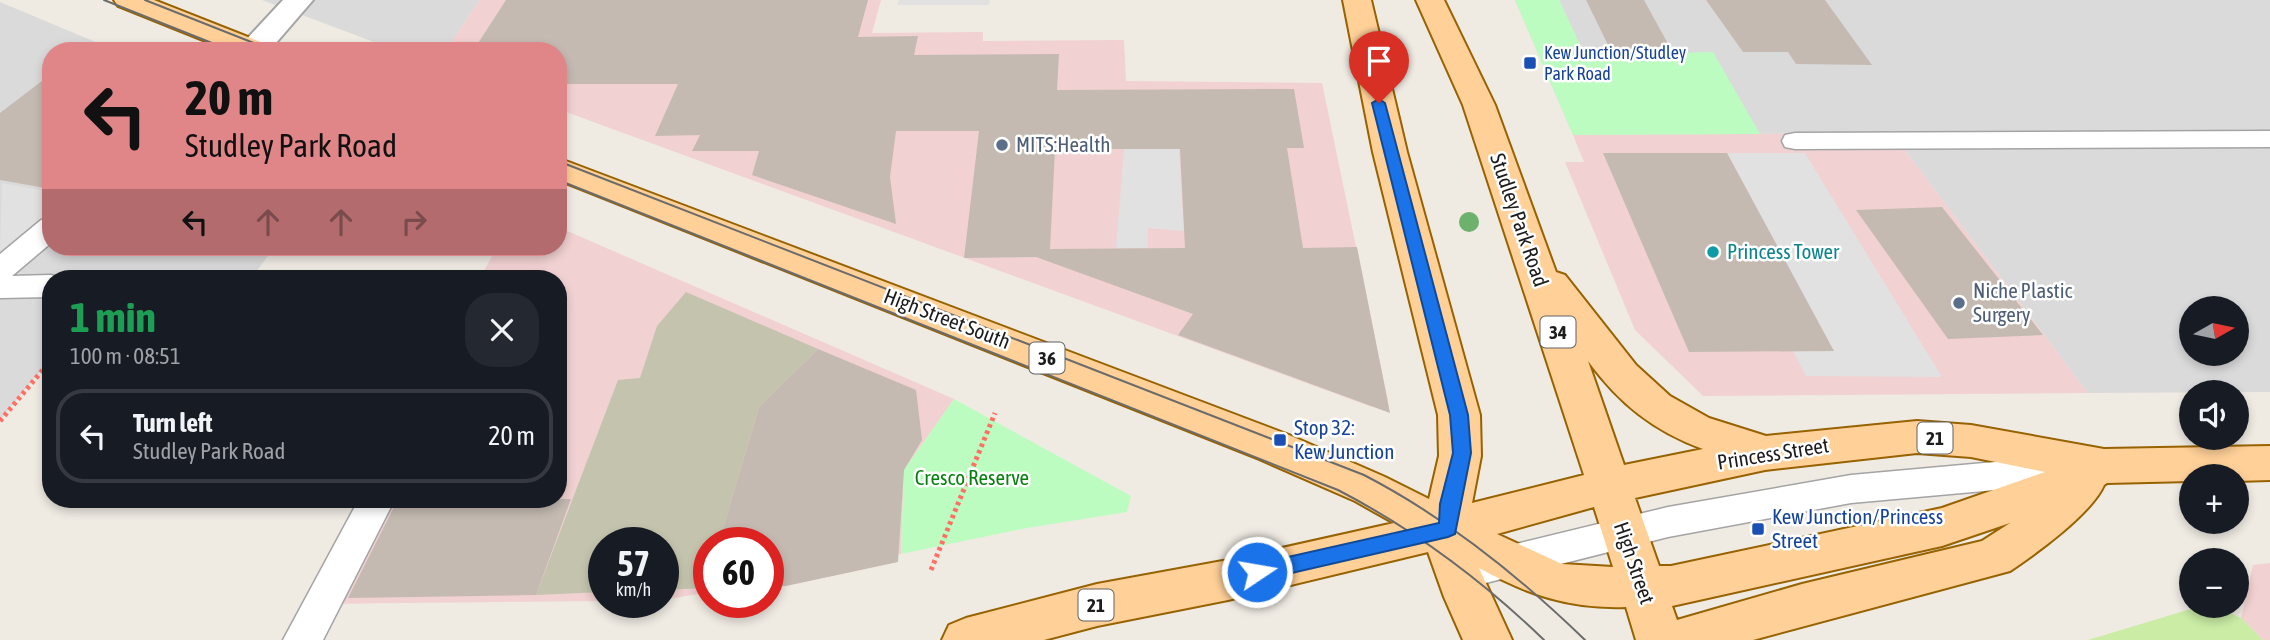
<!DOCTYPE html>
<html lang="en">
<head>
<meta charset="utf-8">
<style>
  :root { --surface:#171b24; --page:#242831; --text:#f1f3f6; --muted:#9ea1a6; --line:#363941 }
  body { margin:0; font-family:"Asap Condensed",sans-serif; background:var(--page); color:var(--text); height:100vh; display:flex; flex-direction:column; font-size:26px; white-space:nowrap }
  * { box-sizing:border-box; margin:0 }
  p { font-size:23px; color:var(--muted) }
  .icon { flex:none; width:38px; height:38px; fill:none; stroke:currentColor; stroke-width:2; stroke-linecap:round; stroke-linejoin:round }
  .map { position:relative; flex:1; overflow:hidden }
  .details { position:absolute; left:42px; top:270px; width:525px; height:238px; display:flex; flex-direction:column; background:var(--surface); border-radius:28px; box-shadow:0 4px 10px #0003 }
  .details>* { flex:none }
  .top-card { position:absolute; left:42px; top:42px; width:525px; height:214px; border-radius:28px; box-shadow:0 4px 10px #0003; background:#e08689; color:#111; overflow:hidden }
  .needle { width:46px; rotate:81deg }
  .tools { position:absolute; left:2179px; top:296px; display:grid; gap:14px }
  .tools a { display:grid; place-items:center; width:70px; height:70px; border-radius:50%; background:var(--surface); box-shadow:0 4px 10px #0003; font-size:35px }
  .speed { position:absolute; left:588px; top:527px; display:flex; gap:14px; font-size:35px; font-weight:700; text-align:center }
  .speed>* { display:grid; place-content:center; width:91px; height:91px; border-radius:50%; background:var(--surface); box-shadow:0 4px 10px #0003; line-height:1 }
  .speed small { font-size:18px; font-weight:400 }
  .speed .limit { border:10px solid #d22; background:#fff; color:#111 }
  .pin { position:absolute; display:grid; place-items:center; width:60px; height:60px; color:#fff; margin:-72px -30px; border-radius:50% 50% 50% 0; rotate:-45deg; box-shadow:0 0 7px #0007 }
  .pin .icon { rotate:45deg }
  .me { position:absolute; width:77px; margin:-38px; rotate:78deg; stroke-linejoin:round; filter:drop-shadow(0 0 5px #0008) }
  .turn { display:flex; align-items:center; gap:24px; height:147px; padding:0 28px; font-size:32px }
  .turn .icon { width:91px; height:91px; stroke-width:2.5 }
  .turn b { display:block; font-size:49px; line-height:60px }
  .lanes { display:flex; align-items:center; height:66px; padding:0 28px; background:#0003; justify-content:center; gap:35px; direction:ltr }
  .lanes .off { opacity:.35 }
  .round { display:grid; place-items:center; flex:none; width:74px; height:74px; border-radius:28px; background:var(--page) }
  .head { display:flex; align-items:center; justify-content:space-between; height:119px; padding:0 28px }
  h1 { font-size:42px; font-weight:700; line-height:52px; color:#1e9e55 }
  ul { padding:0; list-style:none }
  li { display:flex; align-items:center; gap:21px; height:94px; margin:0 14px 10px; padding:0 14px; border:4px solid var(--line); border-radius:28px }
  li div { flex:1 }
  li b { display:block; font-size:26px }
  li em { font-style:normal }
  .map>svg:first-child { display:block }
</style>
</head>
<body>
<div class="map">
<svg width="2270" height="640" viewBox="0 0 2270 640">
  <rect width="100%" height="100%" fill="#efebe3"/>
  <path fill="#dbdada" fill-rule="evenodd" d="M262 0H480L445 51H398Z
    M1515 0H2270V392L2088 393 1892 133 1573 135ZM2191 308H2236V354H2191Z
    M0 2 117 51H51V247H274L252 278H51V358L0 420Z"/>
  <path fill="#f1d1d1" d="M480 0H881L872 33 983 32V41L1124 40 1126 81 1322 83 1388 401 1372 407 558 109V51H445Z
    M1892 133 2088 393 1703 396 1635 330 1565 162H1584L1573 135Z
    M558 227 954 399 904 470 901 554 768 580V542H709V592L663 600V542H604V601L309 604 365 499H558V278H480L497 247H558Z
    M2270 563V640H2263L2241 618 2253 565Z"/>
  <path fill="#c4c4ae" d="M686 292 818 349 759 407 719 542H709V576L705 588 663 590V542H604V592L536 595 618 380 640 378 657 326Z"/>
  <path fill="#caeca5" d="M2216 607 2241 618 2263 640H2088L2194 608Z"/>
  <path fill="#bdfcc0" d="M1515 0H1559L1585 55 1713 52 1760 134 1573 135Z
    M954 399 1131 496 1127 512 1027 528 901 554 904 470Z"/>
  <path fill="#e1e1e1" d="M899 0H990L989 5H897Z
    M1124 149H1179L1184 231 1148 228V248H1116Z
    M1727 153H1805L1942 377 1806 376 1793 351 1833 350Z
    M2 183 51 192V215L0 253Z"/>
  <path fill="#c4bab2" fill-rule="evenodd" d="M506 0H868L858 37 918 36 914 55 1059 54 1057 90 1294 89 1304 148H1287L1303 248 1357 247 1390 413 1178 335 1193 314 1036 257 964 258 979 131H896L890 177 896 224 752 175 759 151H692L700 135 655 136 678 84H558V51H473ZM1055 149H1180L1185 248 1050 249Z
    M1586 0H1644L1672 51H1611Z
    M1706 0H1825L1872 65 1796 64 1788 52H1743Z
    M51 74V189L0 180V113Z
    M1603 153H1727L1834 351 1689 352Z
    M1942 207 2043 335 1948 339 1856 210Z
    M818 349 916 390 922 440 904 470 898 562 786 586 768 587V542H719L759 407Z
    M398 499H571L536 595 348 598Z"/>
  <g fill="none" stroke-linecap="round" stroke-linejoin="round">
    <defs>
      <path id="service" d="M2270 131V147L1795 149 1785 147 1782 141 1785 135 1795 133Z
        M51 218V243L12 276 51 275 61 278H51V297L0 298V254L41 220Z
        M2085 454 2097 458 2103 468 2097 478 2085 482 1851 503 1668 537 1458 590 1445 585 1439 574 1445 563 1458 558 1668 507 1851 475Z
        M359 499H395L323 640H283Z"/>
      <path id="minor" d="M283 0H313L269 51H240L243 43Z"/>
      <path id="primary" d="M114 0H154L268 45 272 51H230L118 6Z
        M1343 0H1371L1407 152 1480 415 1481 456 1472 503 1584 475 1463 105 1416 0H1444L1495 105 1556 272 1565 275 1636 365 1670 396 1709 418 1766 436 1917 421 1971 425 2104 449 2270 446V480L2236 481V476H2191V481L2107 483 2104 485C2092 513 2037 553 2010 571L1753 640H1636L1626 607C1568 609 1529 595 1479 568L1512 640H1463L1444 597 1428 552 1228 600 1097 626 1044 640H942L949 625 966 618 1097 584 1228 560 1394 523 1355 501 1259 459 558 180V158L1289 435 1385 477 1429 499 1439 456 1438 415 1373 152ZM1588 361C1619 403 1653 431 1703 449L1624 465ZM1917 453 1971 457 2045 472 1942 508 1671 566H1659L1635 498 1765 470ZM1594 507 1613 567 1562 564 1497 534ZM2010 523 1982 541 1802 584 1677 620 1672 606 1942 546Z"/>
    </defs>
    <use href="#service" stroke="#a4a4a4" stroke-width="3"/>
    <use href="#minor" stroke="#a4a4a4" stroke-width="4"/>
    <use href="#primary" stroke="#976200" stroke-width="4"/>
    <path stroke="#ff7064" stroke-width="5" stroke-dasharray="3.5 3.5" stroke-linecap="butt" d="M0 421 51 360
      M931 570 995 413"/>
    <use href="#service" fill="#fff" fill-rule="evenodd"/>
    <use href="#minor" fill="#fff" fill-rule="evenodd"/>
    <use href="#primary" fill="#ffd098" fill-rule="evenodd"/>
    <path stroke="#6b6b6b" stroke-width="2" d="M104 0 232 51
      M145 0 274 51
      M558 161 1364 475C1447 518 1518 575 1585 640
      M558 180 1338 490C1415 530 1482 580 1544 640"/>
  </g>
  <circle fill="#6eb16d" cx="1469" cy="222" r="10"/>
  <path fill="#1a73e8" stroke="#114b97" stroke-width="2" d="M1379 99 1385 103 1468 415 1471 453 1455 534 1448 537 1257 581 1250 578 1247 572 1250 567 1257 564 1439 523 1440 504 1453 453 1450 415 1372 103Z"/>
  <g fill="#1a4fb4" stroke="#fff" stroke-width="2.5">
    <rect x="1523" y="56" width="14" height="14" rx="3.5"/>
    <rect x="1273" y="433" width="14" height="14" rx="3.5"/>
    <rect x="1751" y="522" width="14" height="14" rx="3.5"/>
  </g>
  <g fill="#5c6f8a" stroke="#fff" stroke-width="2.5">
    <circle cx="1002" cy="145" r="7"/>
    <circle cx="1959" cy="303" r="7"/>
  </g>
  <circle fill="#0f9aa8" stroke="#fff" stroke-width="2.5" cx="1713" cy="252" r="7"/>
  <g text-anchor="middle" stroke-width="5" stroke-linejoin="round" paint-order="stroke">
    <g font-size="18" fill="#164399" stroke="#fff" text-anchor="start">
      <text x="1544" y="59">Kew Junction/Studley<tspan x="1544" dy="21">Park Road</tspan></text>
    </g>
    <g fill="#fff" stroke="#616161" stroke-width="2">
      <rect x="1540.5" y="316.5" width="35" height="31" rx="5"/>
      <rect x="1029.5" y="342.5" width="35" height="31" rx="5"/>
      <rect x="1917.5" y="422.5" width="35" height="31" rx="5"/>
      <rect x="1078.5" y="589.5" width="35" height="31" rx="5"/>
    </g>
    <g font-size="19" font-weight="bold" fill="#1d1d1d">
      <text x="1558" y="339">34</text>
      <text x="1047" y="365">36</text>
      <text x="1935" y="445">21</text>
      <text x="1096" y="612">21</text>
    </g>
    <g font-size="21" fill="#4e5e75" stroke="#fff" text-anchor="start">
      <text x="1016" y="152">MITS:Health</text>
      <text x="1973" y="298">Niche Plastic<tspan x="1973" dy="24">Surgery</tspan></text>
    </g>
    <g font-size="21" fill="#1d1d1d" stroke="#fff">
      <text transform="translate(1519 220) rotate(71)" y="7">Studley Park Road</text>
      <text transform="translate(947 319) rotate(21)" y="7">High Street South</text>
      <text transform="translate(1773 454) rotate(-9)" y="7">Princess Street</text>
      <text transform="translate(1634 563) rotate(71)" y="7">High Street</text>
    </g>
    <g font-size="21" fill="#0d838f" stroke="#fff" text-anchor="start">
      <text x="1727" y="259">Princess Tower</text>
    </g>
    <g font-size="21" fill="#164399" stroke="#fff" text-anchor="start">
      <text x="1294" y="435">Stop 32:<tspan x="1294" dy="24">Kew Junction</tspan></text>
      <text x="1772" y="524">Kew Junction/Princess<tspan x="1772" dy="24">Street</tspan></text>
    </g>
    <g font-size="21" fill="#05810d" stroke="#fff">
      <text x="972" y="485">Cresco Reserve</text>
    </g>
  </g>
</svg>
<div class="tools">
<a><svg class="needle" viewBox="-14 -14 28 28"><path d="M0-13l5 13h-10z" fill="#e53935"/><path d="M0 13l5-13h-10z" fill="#9ea1a6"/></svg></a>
<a><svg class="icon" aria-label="sound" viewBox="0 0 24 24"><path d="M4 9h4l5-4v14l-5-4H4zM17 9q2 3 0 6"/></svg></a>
<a>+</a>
<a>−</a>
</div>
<div class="speed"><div>57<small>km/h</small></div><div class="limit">60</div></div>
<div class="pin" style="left:1379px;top:103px;background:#d93025"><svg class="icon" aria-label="arrive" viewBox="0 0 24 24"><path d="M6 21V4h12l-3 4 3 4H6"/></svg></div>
<svg class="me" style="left:1257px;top:572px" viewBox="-20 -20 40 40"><circle r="17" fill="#1a73e8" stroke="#fff" stroke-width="3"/><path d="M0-11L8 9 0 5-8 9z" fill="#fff"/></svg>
<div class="top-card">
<div class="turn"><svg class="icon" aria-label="left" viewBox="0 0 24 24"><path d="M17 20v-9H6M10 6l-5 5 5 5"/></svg><div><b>20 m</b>Studley Park Road</div></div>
<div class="lanes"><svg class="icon" aria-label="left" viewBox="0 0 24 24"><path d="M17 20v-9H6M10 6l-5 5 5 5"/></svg><svg class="icon off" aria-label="ahead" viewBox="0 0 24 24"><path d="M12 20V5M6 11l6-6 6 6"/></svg><svg class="icon off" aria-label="ahead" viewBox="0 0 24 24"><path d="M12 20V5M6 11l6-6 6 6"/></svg><svg class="icon off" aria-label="right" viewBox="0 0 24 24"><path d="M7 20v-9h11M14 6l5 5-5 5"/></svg></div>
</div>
<section class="details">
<div class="head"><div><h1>1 min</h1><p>100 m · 08:51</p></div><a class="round"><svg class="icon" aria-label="close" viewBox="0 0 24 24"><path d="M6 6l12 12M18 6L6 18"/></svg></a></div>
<ul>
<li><svg class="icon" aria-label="left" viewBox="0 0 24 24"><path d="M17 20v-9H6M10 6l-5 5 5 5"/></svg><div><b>Turn left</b><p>Studley Park Road</p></div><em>20 m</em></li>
</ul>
</section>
</div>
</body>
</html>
